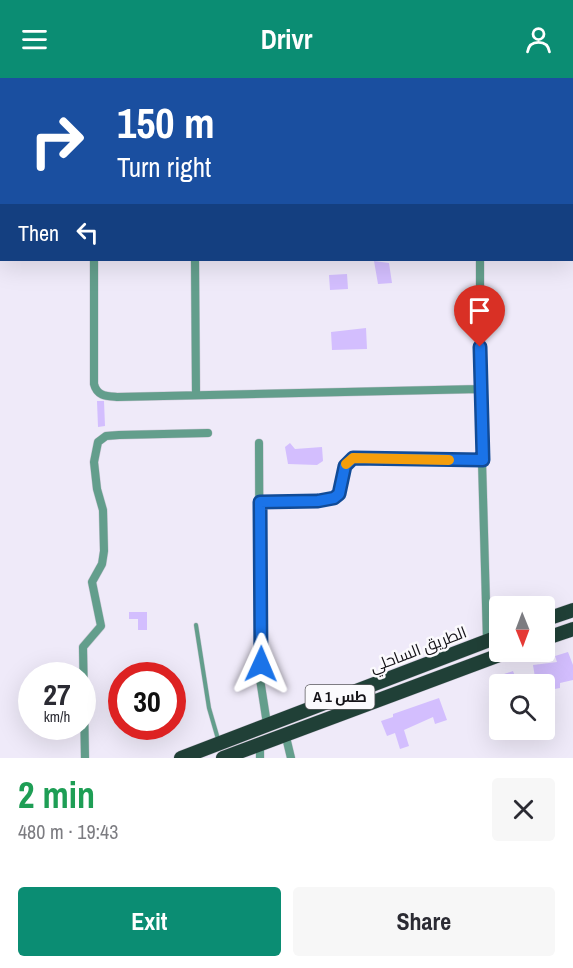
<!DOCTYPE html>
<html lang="en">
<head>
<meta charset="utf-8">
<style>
  :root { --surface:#fff; --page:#f7f7f7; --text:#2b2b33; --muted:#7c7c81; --accent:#0b8d73 }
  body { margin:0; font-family:"Archivo Narrow",Cairo,sans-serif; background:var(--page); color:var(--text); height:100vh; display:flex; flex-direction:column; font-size:22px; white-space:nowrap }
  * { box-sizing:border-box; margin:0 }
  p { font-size:20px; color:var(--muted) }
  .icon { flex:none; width:33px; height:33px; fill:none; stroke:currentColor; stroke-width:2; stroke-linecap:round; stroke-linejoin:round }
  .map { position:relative; height:680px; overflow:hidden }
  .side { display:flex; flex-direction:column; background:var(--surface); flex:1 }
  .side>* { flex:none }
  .banner { position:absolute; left:0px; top:0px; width:573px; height:183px; box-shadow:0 6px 24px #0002; background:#1a4fa0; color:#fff; overflow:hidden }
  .needle { width:39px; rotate:179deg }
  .tools { position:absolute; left:489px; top:518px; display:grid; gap:12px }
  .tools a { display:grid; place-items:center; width:66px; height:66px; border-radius:6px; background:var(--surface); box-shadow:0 6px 24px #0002; font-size:30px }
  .speed { position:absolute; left:18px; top:584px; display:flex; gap:12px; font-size:30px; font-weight:700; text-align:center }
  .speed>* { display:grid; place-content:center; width:78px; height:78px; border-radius:50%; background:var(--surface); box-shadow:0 6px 24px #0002; line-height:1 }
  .speed small { font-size:15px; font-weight:400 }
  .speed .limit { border:9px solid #d22; background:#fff; color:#111 }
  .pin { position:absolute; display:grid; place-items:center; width:51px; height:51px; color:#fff; margin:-62px -26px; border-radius:50% 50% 50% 0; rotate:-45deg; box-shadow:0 0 6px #0007 }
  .pin .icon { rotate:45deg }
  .me { position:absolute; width:66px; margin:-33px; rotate:1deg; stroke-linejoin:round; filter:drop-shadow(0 0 4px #0008) }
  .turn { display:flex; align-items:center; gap:21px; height:126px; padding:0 18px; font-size:27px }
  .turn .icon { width:78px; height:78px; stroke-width:2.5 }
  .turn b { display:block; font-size:42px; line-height:51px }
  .then { display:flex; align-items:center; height:57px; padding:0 18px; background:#0003; gap:12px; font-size:22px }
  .round { display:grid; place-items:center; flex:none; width:63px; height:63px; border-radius:6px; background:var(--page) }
  .overview { display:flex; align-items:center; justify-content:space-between; height:102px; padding:0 18px }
  h1 { font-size:36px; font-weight:700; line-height:45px; color:#1e9e55 }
  .cta { display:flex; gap:12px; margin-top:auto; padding:12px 18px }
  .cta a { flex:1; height:69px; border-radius:6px; background:var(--accent); color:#fff; font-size:24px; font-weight:700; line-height:69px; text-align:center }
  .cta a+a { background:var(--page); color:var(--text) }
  header { display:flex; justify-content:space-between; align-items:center; height:78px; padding:0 18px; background:var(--accent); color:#fff; font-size:27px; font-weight:700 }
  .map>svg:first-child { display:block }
</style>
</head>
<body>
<header><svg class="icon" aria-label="menu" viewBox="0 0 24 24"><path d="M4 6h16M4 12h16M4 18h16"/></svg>Drivr<svg class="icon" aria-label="person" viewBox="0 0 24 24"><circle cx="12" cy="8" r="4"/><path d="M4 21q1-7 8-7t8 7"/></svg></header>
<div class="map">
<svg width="573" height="680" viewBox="0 0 573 680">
  <rect width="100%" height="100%" fill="#efeaf9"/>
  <path fill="#d3befe" d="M374 183 389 185 392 205 378 206Z
    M347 196 348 211 330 212 329 197Z
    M366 250 367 271 332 272 331 254Z
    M97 323H104L105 348 98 349Z
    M290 365 295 371 322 369 323 383 317 387 288 386 285 369Z
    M129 534H147V552H138V541H129Z
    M568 574 573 587V602L560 605V610L544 613V606H536L533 587 557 584 555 578Z
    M513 593 518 606H500V611L492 613 489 601Z
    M439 620 447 642 435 646 433 639 404 652 409 668 400 671 395 655 387 658 381 643 393 639V636Z"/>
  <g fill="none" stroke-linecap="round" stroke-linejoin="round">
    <defs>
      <path id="service" d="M196 547 209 630 218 661"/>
      <path id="minor" d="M341 0V2
        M475 0V2
        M0 166H2
        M94 182V306C97 318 106 318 117 319L480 311
        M195 182 196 316
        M480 182V311L487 562
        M259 365 260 601 267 646
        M260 424 318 423 334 420 339 416 345 388 353 380 483 382
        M285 655 291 680
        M260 666V680
        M85 680 83 569 101 548 92 504 102 486 104 473 103 432 97 411 94 384 98 364 106 358 119 357 208 355"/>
      <path id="trunk" d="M544 542 573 532
        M544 561 573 551
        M181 680 500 558
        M223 680 510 573"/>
    </defs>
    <use href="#service" stroke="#ccc7d5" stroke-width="5"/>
    <use href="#minor" stroke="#ccc7d5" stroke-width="9"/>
    <use href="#trunk" stroke="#ccc7d5" stroke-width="15"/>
    <use href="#service" stroke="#639e8c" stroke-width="4"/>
    <use href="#minor" stroke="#639e8c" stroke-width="8"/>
    <use href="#trunk" stroke="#204037" stroke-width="14"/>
  </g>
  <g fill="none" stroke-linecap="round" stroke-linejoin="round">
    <defs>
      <path id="route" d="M261 586 260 424 318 423 334 420 339 416 345 388 353 380 483 382 480 269"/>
    </defs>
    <use href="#route" stroke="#114b97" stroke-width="15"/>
    <use href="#route" stroke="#1a73e8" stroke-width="10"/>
    <path stroke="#f59e0b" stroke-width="10" d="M346 386 353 380 449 382"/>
  </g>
  <g text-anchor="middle" stroke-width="5" stroke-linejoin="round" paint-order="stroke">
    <rect fill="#fbfafd" stroke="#59585c" stroke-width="1.5" x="305.5" y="607" width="69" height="24" rx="4.5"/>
    <g font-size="15" font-weight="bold" fill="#141217">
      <text x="340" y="624">A 1 طس</text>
    </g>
    <g font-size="16" fill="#141217" stroke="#fbfafd">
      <text transform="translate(418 571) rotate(-21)" y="6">الطريق الساحلي</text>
    </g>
  </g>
</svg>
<div class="tools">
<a><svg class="needle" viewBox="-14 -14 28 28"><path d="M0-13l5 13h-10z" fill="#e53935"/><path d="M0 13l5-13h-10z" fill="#7c7c81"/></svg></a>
<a><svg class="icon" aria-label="search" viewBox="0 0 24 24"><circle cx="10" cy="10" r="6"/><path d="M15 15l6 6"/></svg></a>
</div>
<div class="speed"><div>27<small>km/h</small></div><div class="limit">30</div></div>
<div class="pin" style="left:480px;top:269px;background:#d93025"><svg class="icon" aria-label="arrive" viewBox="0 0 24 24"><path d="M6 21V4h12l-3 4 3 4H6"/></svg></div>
<svg class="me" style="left:261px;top:586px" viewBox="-20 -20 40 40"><path d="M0-17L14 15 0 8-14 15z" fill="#1a73e8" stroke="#fff" stroke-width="4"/></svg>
<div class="banner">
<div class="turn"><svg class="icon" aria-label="right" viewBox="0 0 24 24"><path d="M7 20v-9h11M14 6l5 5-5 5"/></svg><div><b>150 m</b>Turn right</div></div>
<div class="then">Then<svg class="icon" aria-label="left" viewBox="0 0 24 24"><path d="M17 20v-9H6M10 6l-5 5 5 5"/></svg></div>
</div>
</div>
<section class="side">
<div class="overview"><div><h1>2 min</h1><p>480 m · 19:43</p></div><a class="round"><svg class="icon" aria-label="close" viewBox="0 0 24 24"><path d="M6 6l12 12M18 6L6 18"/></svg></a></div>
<div class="cta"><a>Exit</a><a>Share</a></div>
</section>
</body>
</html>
